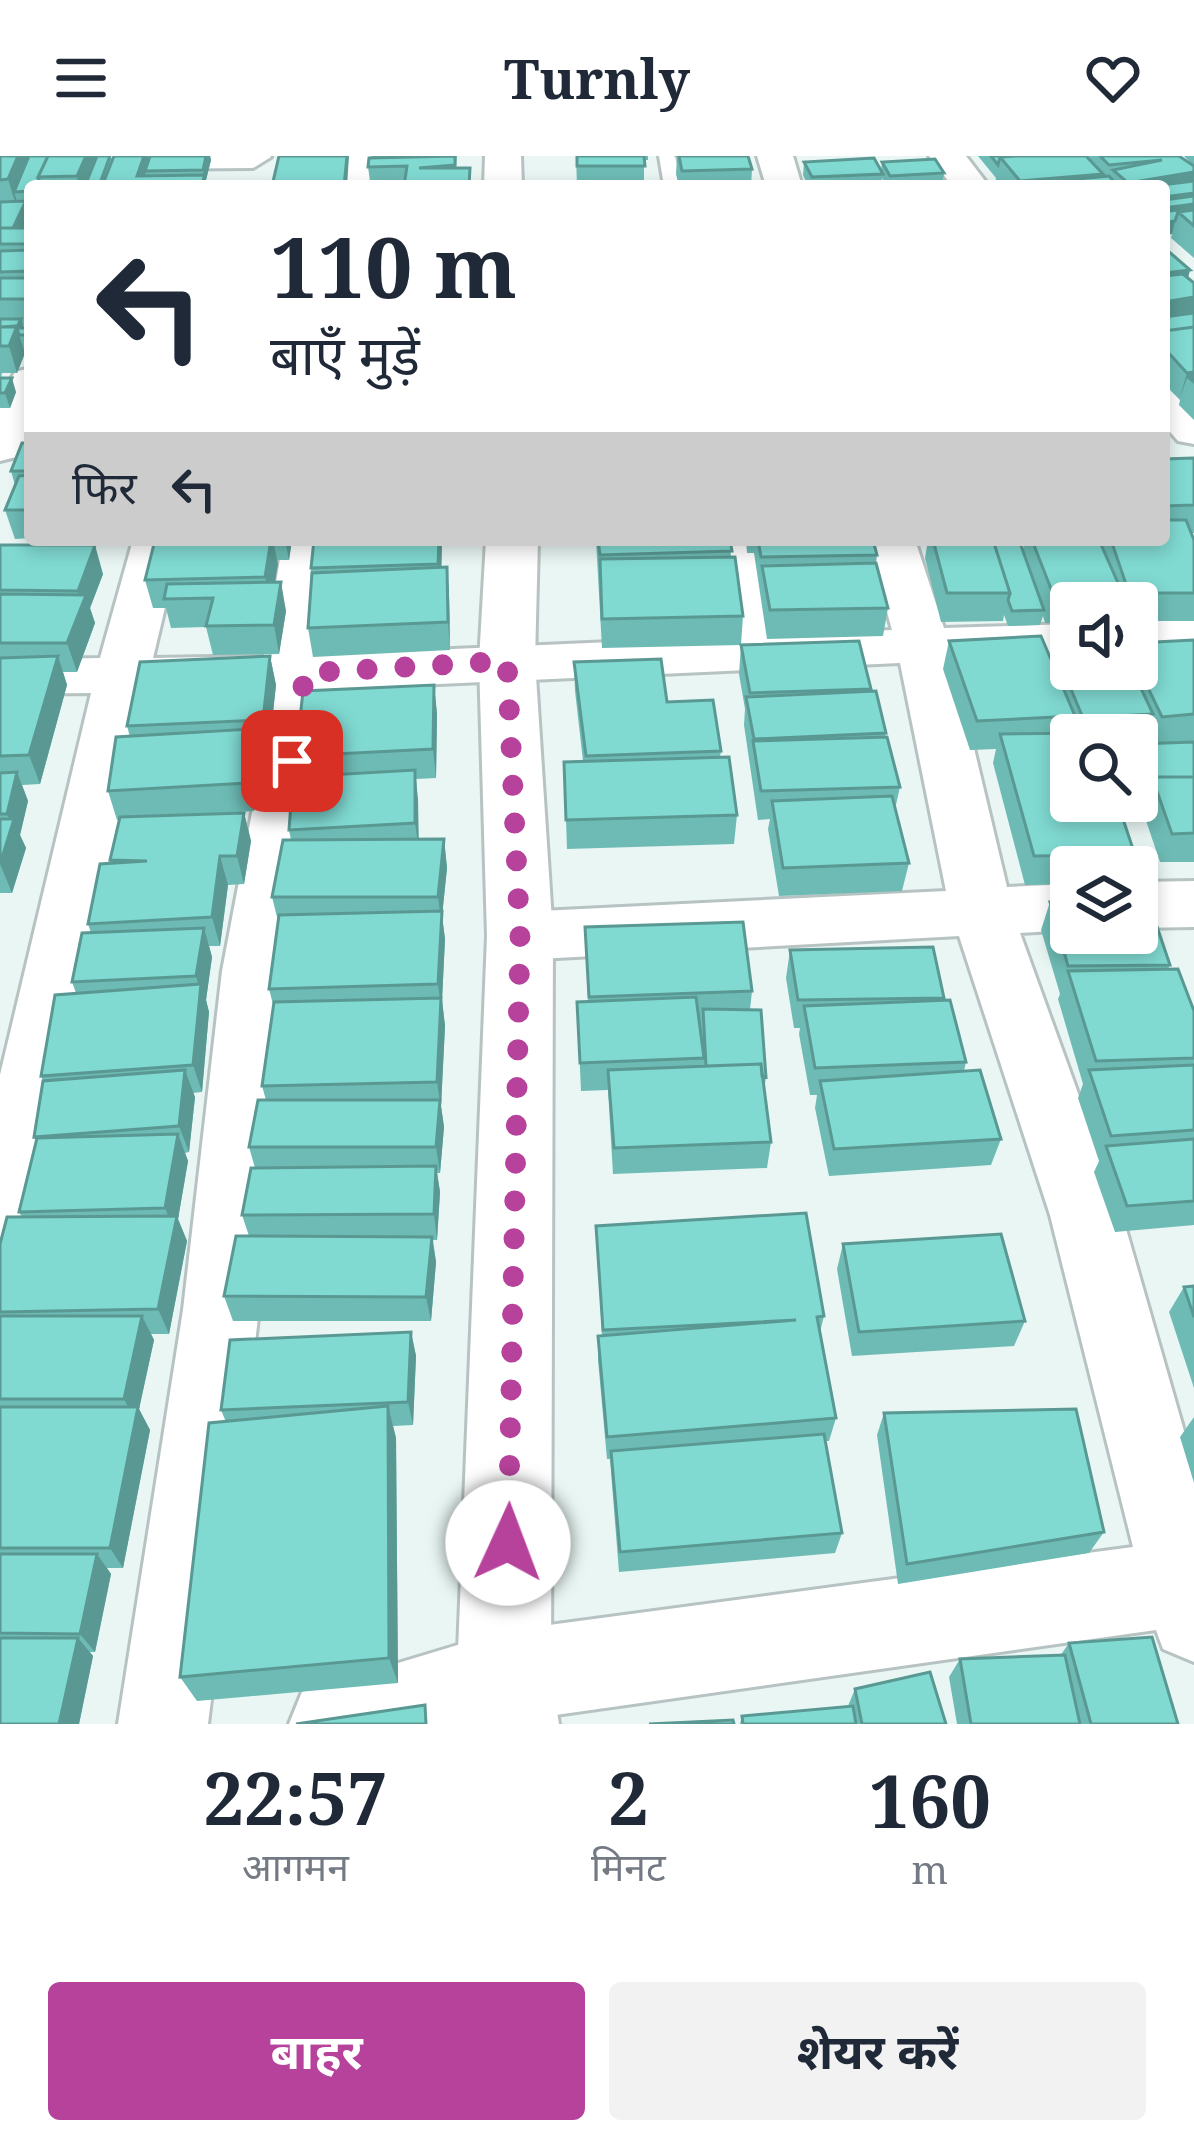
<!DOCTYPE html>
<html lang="hi">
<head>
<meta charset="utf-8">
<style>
  :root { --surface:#fff; --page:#f2f2f3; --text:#1f2937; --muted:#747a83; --accent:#b6429b }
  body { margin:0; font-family:"Noto Serif","Noto Sans Devanagari",serif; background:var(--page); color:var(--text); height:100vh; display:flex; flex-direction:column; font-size:45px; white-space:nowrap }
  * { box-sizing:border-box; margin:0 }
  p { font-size:39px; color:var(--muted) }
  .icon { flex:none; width:66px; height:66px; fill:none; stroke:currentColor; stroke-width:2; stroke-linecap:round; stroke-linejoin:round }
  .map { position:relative; height:1568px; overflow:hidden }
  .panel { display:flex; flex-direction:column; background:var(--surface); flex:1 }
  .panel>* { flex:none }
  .guide { position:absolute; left:24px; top:24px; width:1146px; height:366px; border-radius:12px; box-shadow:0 6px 18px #0003; background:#fff; color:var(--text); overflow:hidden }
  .buttons { position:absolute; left:1050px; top:426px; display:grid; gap:24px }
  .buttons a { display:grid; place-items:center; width:108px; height:108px; border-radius:12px; background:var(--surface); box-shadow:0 6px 18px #0003; font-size:60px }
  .pin { position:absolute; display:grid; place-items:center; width:102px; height:102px; color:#fff; margin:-51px; border-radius:24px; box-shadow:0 6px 18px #0006 }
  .me { position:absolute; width:132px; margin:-66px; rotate:2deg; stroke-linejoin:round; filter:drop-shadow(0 0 9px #0008) }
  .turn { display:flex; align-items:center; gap:42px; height:252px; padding:0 48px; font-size:54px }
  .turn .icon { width:156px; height:156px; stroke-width:2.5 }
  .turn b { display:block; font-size:84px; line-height:102px }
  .then { display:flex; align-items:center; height:114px; padding:0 48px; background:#0003; gap:24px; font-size:45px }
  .eta { display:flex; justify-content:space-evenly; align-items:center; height:204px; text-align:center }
  .eta b { font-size:72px; font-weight:700; line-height:84px }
  .button { display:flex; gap:24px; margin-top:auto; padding:24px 48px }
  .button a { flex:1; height:138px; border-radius:12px; background:var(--accent); color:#fff; font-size:48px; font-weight:700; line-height:138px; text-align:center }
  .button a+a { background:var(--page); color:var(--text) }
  header { display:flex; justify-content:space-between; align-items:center; height:156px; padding:0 48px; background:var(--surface); font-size:54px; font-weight:700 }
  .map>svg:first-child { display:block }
</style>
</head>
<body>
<header><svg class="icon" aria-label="menu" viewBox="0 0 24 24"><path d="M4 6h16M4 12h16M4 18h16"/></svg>Turnly<svg class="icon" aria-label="heart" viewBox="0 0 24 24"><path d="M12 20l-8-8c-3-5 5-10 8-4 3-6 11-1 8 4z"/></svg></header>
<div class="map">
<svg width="1194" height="1568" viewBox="0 0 1194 1568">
  <rect width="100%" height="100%" fill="#e9f6f4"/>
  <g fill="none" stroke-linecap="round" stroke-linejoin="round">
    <defs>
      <path id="service" d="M659 0H675L682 30H664Z"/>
      <path id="minor" d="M0 0H270L271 1 253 12 0 14Z
        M344 0H380L376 30H340Z
        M757 0H793L802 30H766Z
        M929 0H966L989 30H952Z
        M30 45V67L0 69V47Z
        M30 212V274L16 301 0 305V243L15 216Z
        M1164 229 1179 233 1194 248V288L1178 285 1164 269Z
        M133 384H181L153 502 264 500 283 384H331L317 499 726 481 711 384H759L778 479 892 474 867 384H915L944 472 1071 468V500L953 504 1007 731 1071 728V774L1020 777 1122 1059 1194 1310V1506L1163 1493 1156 1474 492 1568H289L302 1536 504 1475 1133 1391 1050 1059 959 780 520 804 498 797 489 780 498 763 520 756 946 735 900 507 330 533 286 815 259 1154 208 1568H118L183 1154 222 815 275 535 146 536 36 1060 26 1082 0 1092V919L91 537 0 538V504L100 502Z
        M1194 463V495L1137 497V465Z
        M1194 725V771L1137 772V726Z"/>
      <path id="tertiary" d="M485 0H521L522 30H484Z
        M486 384H538L535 505 553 780 551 1520 559 1568H463L457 1520 487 780 479 505Z"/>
    </defs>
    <use href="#service" stroke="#b7c3c2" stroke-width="6"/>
    <use href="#minor" stroke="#b7c3c2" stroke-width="6"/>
    <use href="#tertiary" stroke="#b7c3c2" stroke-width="6"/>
    <use href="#service" fill="#fff" fill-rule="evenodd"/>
    <use href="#minor" fill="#fff" fill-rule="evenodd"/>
    <use href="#tertiary" fill="#fff" fill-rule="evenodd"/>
  </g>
  <path fill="#6ebbb5" d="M0 0 149 3 150 0H210L211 4 206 24 207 30H30V49H27L30 59 23 72H30V170H23L30 175V193H24L25 197 17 217H2L1 222 16 236 10 252H0Z
    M371 0H457L456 12H470V30H404L405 24 370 25 368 11Z
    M576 0H648V4H644V30H577Z
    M673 0H748L752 13 751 30H679L676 18 677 1Z
    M978 0H1086L1095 9 1087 0H1179L1194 10 1184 0H1194V102L1171 82 1172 78 1164 79V30H998L995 27 996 22Z
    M804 6 881 14 882 6 944 17 942 30H886L882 22 881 30H808L803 19Z
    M1164 86 1168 90 1167 94 1190 114 1188 122 1194 127V264L1179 249 1180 244 1164 228Z
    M30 287V382L15 383 5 354 15 329 11 315Z
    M1194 302V377H1191L1193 382 1194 380V465H1137V447H1071V466L1045 467 1043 460 1040 469 1008 470 1004 459 1003 465 941 466 925 402 928 384H1019L1023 393 1025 384H1164V303Z
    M155 384H292L289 404H277L275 426 286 455 279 498 213 499 206 471 171 472 166 452H153L145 424Z
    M442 384 441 411H447L449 439 450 494 313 501 308 472 311 412Z
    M596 384H730L731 401 743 460 741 489 602 492Z
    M746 384H873L877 399 876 407 888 452 883 480 767 483 754 397H747Z
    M0 389 103 418 90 452 95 467 77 516H63L67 529 40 628 22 629 28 645 20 679 26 692 12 737H0Z
    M1194 484V706H1160L1137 638V588L1150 587 1146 578 1143 587H1137V579H1071L1135 699 1131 711H1071V728L1025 729 993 607 996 593 970 594 943 513 949 485 1050 501 1053 490 1071 513H1137V487Z
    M741 489 871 533 886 577 885 581 900 631 895 653 909 707 902 735 779 740 768 673 770 663 758 664 744 569 745 553 739 518Z
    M270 500 276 529 269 593H256L258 602 254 655 211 658 244 657 251 685 244 728 228 729 220 790H209L212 801 206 844 209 856 202 936 193 937 195 941 189 996 185 997 188 1005 178 1063 187 1085 169 1178H151L154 1184 139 1253 150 1274 123 1412H107L111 1418 95 1496H90L93 1500 79 1568H0V1088L22 1061 19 1056 36 986 34 981 43 925 41 920 76 837 72 826 91 777 88 768 111 707 119 664H117L108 635 130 581 127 570Z
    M574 506 667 546 721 595 720 601 737 659 734 688 567 693 564 606 583 605 575 535Z
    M434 529 437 558 436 622 416 623 418 683H444L447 712 442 760 445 783 442 844 445 870 441 950 444 971 440 1017H437L440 1036 437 1084H433L436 1106 431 1165H233L224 1140 249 1080 242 1059 255 1012 249 991 266 944 262 930 274 852 269 833 278 765 272 741 291 684 289 674 300 621 296 600Z
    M1050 746 1170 809 1168 813 1194 855V1069L1115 1076 1094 1016 1099 1005 1078 942 1083 928 1058 843 1060 838 1041 774Z
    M585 771 752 835 750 854 766 921 764 935 771 986 767 1012 613 1018 608 934 581 935 577 846H588Z
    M790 794 944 842 966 906 964 915 1001 983 991 1009 829 1020 815 952 817 939H810L799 878 800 872H794L786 822Z
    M596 1070 824 1160 820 1176 836 1262 829 1285H825L842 1377 835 1397 619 1416 610 1303H607L598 1204V1180H602Z
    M843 1088 1025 1165 1014 1190 852 1200 837 1113Z
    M1194 1130V1232L1169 1156 1184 1131Z
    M411 1176 416 1200 413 1269 393 1270 396 1282 398 1527 197 1545 180 1521 226 1266 221 1254Z
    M884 1257 1104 1376 1089 1397 898 1428 877 1279Z
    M1194 1261V1327L1180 1281Z
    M1069 1487 1178 1568H957L949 1521 960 1503 1060 1500Z
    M855 1533 946 1568H740L742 1560 848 1550Z"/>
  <path fill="#5a9993" d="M18 0H30L14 36 17 45 16 49 8 23Z
    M86 0H99L90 30H79L77 20Z
    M144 0H148L149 7 141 30 137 20Z
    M206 0H210L211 4 206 24 207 30H201Z
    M347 0H349L347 30H344Z
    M1194 16V29L1127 30 1128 27Z
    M1194 37V61L1178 56 1164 62V41Z
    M26 45 30 59 15 88 8 81Z
    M1175 65 1172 78 1165 79 1168 66Z
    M1190 114 1183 140 1164 143V117Z
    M1194 141V167L1164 171V146Z
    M21 163 25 177 19 179 25 197 17 217 9 190Z
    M1194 216V228L1187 222 1179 244 1187 217Z
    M12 222 16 236 10 252 5 237Z
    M271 384H273L278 408 271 449 265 421Z
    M285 384H292L289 404Z
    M439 384H442L441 437 438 408Z
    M95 389 103 418 90 452 95 467 77 516 67 487 82 450 78 435Z
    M447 411 449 439 450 494 448 466Z
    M281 426 286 455 279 498 274 469Z
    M58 500 67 529 40 628 29 599Z
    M270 500 276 529 269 593 263 564Z
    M434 529 437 558 436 622 433 593Z
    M251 573 258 602 254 655 247 627Z
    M415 614 418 643 419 695 415 667Z
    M17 616 28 645 20 679 26 692 12 737 0 708 12 670 7 658Z
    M244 657 251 685 244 728 237 700Z
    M444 683 447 712 442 760 445 783 442 844 445 870 441 950 444 971 440 1017 436 991 440 947 437 926 441 854 438 828 441 765 438 741Z
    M220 700 228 729 220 790 212 761Z
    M204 772 212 801 206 844 209 856 202 936 193 909 200 834 196 820Z
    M185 914 195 941 189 996 179 970Z
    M178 978 188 1005 178 1063 187 1085 169 1178 158 1153 174 1074 165 1052Z
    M436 1010 440 1036 437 1084 434 1058Z
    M432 1081 436 1106 431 1165 426 1141Z
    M142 1160 154 1184 139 1253 150 1274 123 1412 110 1392 135 1264 124 1243Z
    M411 1176 416 1200 413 1269 408 1246Z
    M388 1250 396 1282 398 1527 389 1502Z
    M97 1398 111 1418 95 1496 80 1478Z
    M78 1482 93 1500 79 1568H59Z"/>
  <path fill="#80dad2" stroke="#5a9993" stroke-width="3" d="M0 0H18L8 23 0 24Z
    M29 0H48L38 21 41 30H30V35L14 36Z
    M48 0H86L77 20 38 21Z
    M97 0H110L99 30H85Z
    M114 0H144L137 20 205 19 201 30H102Z
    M150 0H206L203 14 145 15Z
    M279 0H347L344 30H272Z
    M455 0V9L419 12H470L469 30H404L407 10 368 11 369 2Z
    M577 0H644L645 10H577Z
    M679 0H748L752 13 682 15Z
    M991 0H1017L1000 1 998 9Z
    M1017 0H1086L1103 18 1020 25 1000 1Z
    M1100 0H1179L1194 10V16L1128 27 1113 14 1162 4 1109 9Z
    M874 2 883 18 812 21 804 6Z
    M935 3 944 17 890 20 882 6Z
    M1109 20 1118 30 1026 28Z
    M1194 25V37L1164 41V30H1153Z
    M1194 40V48L1164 52V44Z
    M26 45 13 72H0V46Z
    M1194 51V54L1178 56 1175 65 1168 66 1164 62V56Z
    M1194 54V70L1178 56Z
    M0 72H30V88H0Z
    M30 94V115L0 116V95Z
    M1164 94H1167L1190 114 1164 117Z
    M1183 118 1194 127V141L1164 146V120Z
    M0 122H30L28 143H0Z
    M1194 157V171L1164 175V161Z
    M0 163H21L17 171H0Z
    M17 170 9 190H0V171Z
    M1194 171V216L1187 217 1164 192V175Z
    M17 172H29L26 179H19Z
    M0 222H12L5 237H0Z
    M22 287H30V315H11Z
    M1194 302V349L1164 350V303Z
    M30 319V354H5L19 320Z
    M1164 364H1186L1194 384V437H1129L1111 384H1164Z
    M155 384H271L265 421 145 424Z
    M314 384H439L438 408 311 412Z
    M598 384H730L732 395 600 399Z
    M758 384H873L877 399 761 401Z
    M933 384H993L1010 437H947Z
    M993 384H1019L1044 454 1012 455 1008 444 1010 437Z
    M1032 384H1099L1122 436 1053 438Z
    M0 389H95L78 435 0 434Z
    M735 401 743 460 602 463 600 403Z
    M876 407 888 452 770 454 762 410Z
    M447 411 448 466 308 472 312 417Z
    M281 426 274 469 206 470 213 442 164 443 167 428Z
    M0 438 86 439 67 487H0Z
    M1041 480 1075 560 977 565 949 485Z
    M1194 484V558L1162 561 1137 509V487Z
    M859 485 871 533 750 537 741 489Z
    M1053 490H1071V513H1132L1153 558 1083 562Z
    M58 500 29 599 0 600V502Z
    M270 500 263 564 127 570 140 506Z
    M661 503 667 546 713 544 721 595 586 600 574 506Z
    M434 529 433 593 296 600 303 535Z
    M876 535 886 577 754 583 746 541Z
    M251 573 247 627 108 635 116 581Z
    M1094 577V579H1071V645H1117L1135 699 1034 700 1000 578Z
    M887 581 900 631 761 635 753 585Z
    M1194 586V621H1152L1147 634 1137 610V588Z
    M729 601 737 659 566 664 564 606Z
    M415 614V667L289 674 293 621Z
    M17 616 7 658H0V617Z
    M1152 621H1194V677L1172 678Z
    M892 640 909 707 783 712 772 645Z
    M244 657 237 700H220L212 761 88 768 100 708 147 705 110 704 120 661Z
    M0 663H14L0 708Z
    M444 683 438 741H272L283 684Z
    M1137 744H1148L1170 809 1068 810 1050 746H1071V777H1137Z
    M442 755 438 828 269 833 279 759Z
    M743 766 752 835 589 841 585 771Z
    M204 772 196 820 72 826 82 777Z
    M933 791 944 842 798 844 790 794Z
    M1178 813 1194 855V902L1096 905 1068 815Z
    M201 828 193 909 41 920 55 839Z
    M696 841 704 902 580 907 577 846Z
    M441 842 437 926 262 930 274 846Z
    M950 844 966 906 815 912 804 850Z
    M703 853 761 854 766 921 762 920 761 908 706 910Z
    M761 908 771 986 614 992 608 914Z
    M1194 909V974L1111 980 1089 914Z
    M185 914 179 970 34 981 43 925Z
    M980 914 1001 983 834 993 820 925Z
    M258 944H440L436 991H249Z
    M178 978 165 1052 19 1056 37 982Z
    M1194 983V1045L1127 1050 1106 990Z
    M436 1010 434 1058 242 1059 251 1012Z
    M806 1057 824 1160 817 1161 836 1262 607 1281 598 1180 796 1164 603 1174 596 1070Z
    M177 1060 158 1153 0 1156V1088L7 1061Z
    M1001 1078 1025 1165 859 1176 843 1088Z
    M236 1080 432 1081 426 1141 224 1140Z
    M1194 1130V1161L1184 1131Z
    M0 1160H142L124 1243H0Z
    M411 1176 408 1246 221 1254 230 1184Z
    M388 1250 389 1502 180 1521 209 1267Z
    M0 1251H138L110 1392H0Z
    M1076 1253 1104 1376 907 1408 884 1257Z
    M824 1278 842 1377 620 1396 611 1295Z
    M0 1398H97L80 1478 0 1477Z
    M1152 1481 1178 1568H1091L1069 1487Z
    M0 1482H78L59 1568H0Z
    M1065 1499 1080 1568H971L960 1503Z
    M930 1516 946 1568H862L855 1533Z
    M425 1549 426 1568H296Z
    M853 1550 856 1568H743L742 1560Z
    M733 1564 734 1568H649Z"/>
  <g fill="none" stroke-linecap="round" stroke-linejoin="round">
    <path stroke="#b6429b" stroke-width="21" stroke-dasharray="0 37.8" d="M292 605 305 517 507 505 520 781 508 1387"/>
  </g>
</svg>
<div class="buttons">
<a><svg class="icon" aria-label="sound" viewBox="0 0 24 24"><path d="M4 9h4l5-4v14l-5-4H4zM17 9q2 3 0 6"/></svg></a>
<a><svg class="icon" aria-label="search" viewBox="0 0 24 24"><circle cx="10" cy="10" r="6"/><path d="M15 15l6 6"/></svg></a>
<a><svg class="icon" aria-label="layers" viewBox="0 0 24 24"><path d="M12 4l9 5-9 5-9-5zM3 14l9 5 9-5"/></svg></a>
</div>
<div class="pin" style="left:292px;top:605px;background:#d93025"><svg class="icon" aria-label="arrive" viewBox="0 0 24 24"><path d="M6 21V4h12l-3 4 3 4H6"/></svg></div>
<svg class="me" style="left:508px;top:1387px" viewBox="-20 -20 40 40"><circle r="19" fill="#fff"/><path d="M0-13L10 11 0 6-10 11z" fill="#b6429b"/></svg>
<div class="guide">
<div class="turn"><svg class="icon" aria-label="left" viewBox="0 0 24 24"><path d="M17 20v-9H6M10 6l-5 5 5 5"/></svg><div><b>110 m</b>बाएँ मुड़ें</div></div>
<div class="then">फिर<svg class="icon" aria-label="left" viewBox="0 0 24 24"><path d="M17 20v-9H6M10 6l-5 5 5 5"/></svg></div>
</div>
</div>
<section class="panel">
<div class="eta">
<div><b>22:57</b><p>आगमन</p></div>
<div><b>2</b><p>मिनट</p></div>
<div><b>160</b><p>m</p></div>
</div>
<div class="button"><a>बाहर</a><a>शेयर करें</a></div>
</section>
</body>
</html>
